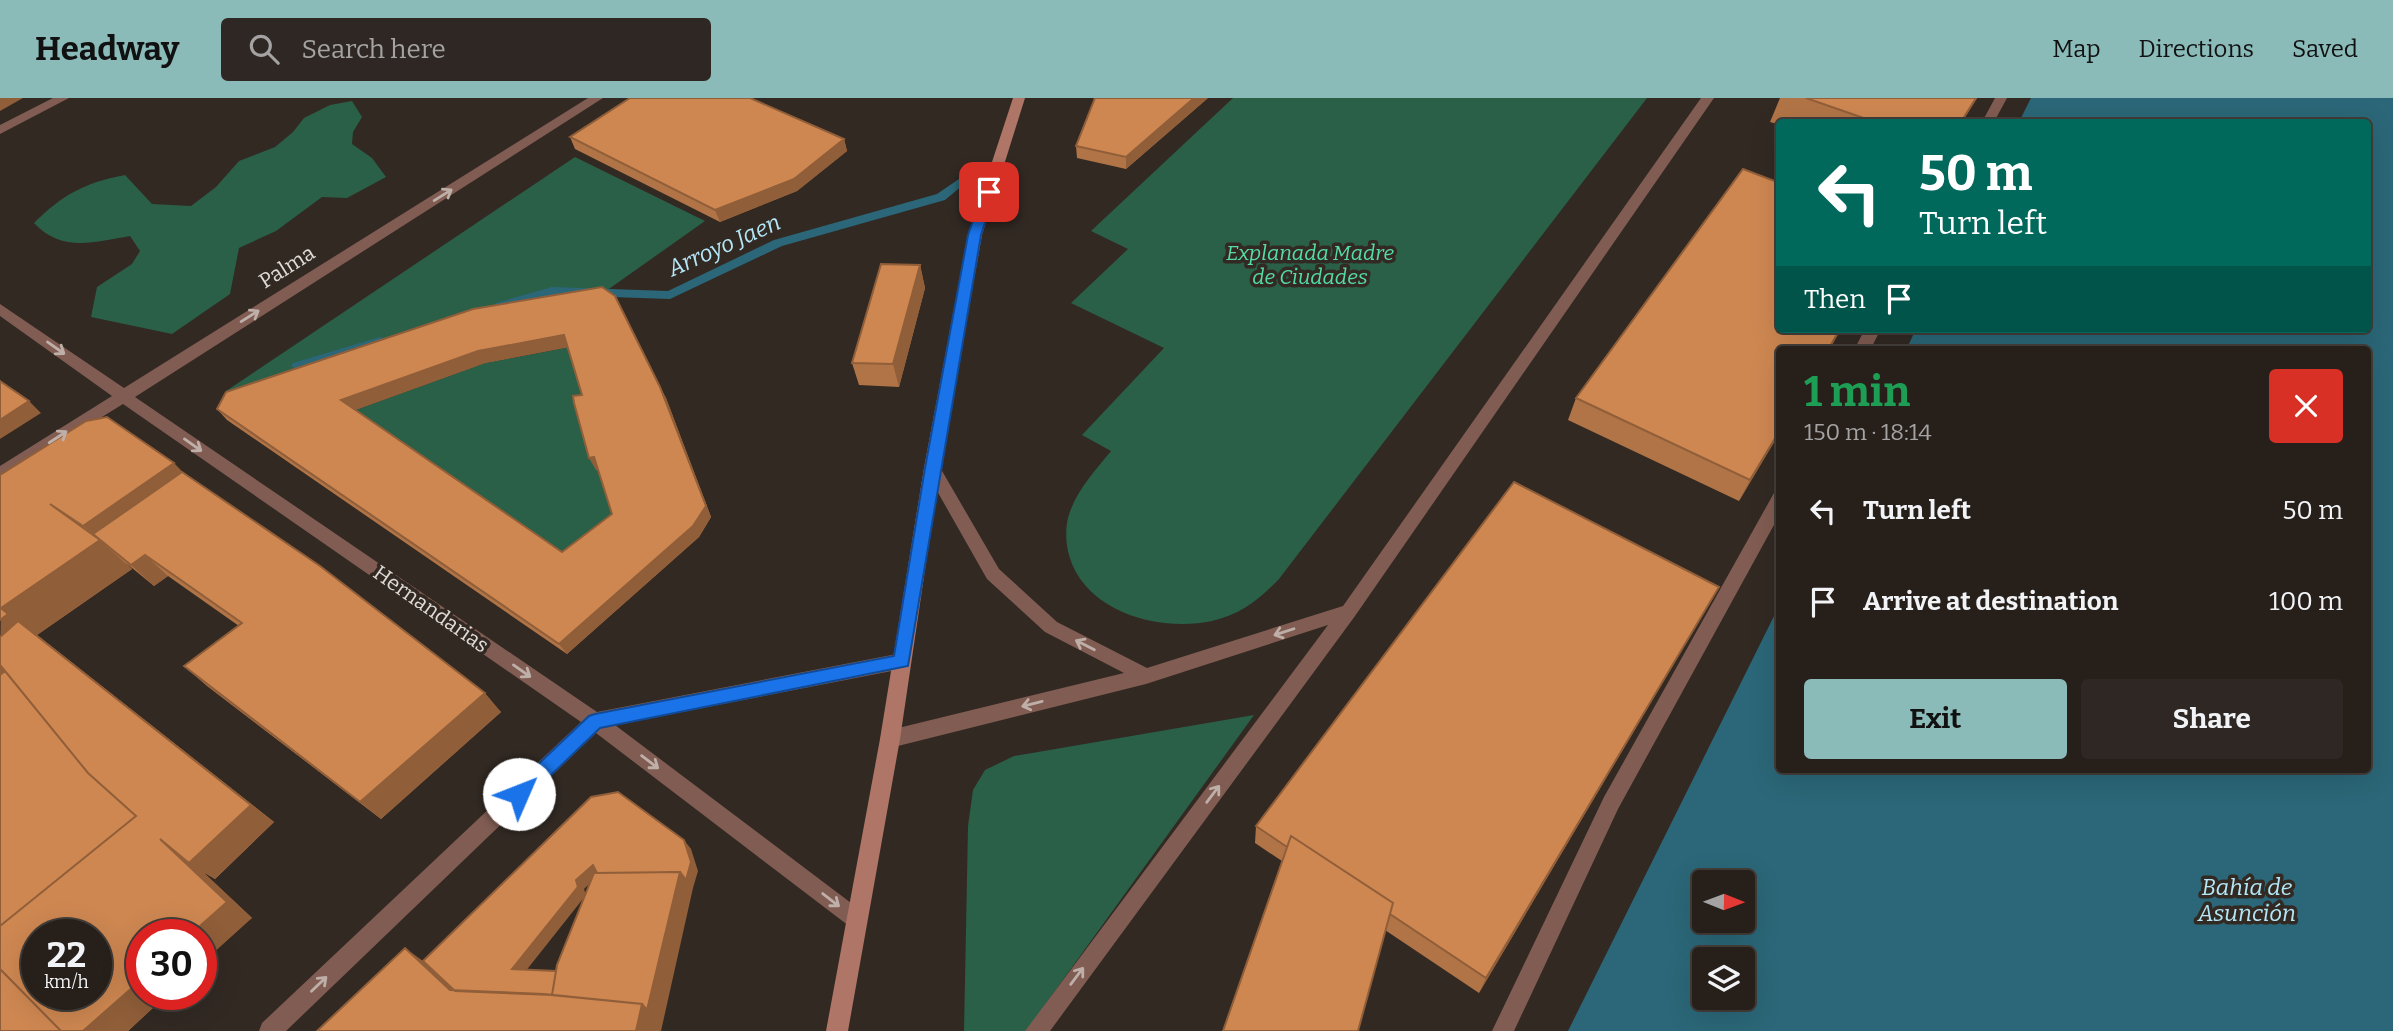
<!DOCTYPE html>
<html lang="en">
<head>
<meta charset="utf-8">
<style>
  :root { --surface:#261f1a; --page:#2e2723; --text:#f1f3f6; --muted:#a4a2a2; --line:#423d39; --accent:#8bbbb9 }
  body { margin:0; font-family:Bitter,serif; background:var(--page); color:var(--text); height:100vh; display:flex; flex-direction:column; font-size:26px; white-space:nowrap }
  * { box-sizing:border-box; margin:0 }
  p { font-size:23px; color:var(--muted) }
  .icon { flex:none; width:38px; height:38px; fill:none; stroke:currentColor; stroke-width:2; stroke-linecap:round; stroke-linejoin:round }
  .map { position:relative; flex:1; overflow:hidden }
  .details { position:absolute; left:1776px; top:248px; width:595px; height:427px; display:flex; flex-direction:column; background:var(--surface); border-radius:7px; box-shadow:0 7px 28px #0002,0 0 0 2px var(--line) }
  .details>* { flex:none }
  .hud { position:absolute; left:1776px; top:21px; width:595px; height:214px; border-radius:7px; box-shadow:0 7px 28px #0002,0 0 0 2px var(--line); background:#00695c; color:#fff; overflow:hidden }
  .needle { width:46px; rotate:91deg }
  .buttons { position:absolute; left:1692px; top:772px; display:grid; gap:14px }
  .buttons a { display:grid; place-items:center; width:63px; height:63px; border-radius:7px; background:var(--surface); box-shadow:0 7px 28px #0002,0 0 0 2px var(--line); font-size:35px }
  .speed { position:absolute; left:21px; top:821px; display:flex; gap:14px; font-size:35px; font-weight:700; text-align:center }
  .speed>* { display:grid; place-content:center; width:91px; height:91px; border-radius:50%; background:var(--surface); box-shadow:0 7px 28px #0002,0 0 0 2px var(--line); line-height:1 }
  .speed small { font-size:18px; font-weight:400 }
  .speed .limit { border:10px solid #d22; background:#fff; color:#111 }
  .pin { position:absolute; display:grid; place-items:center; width:60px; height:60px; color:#fff; margin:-30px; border-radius:14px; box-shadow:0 4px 10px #0006 }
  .me { position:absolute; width:77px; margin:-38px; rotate:46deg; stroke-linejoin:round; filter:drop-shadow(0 0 5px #0008) }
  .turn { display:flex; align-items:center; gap:24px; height:147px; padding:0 28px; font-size:32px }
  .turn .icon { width:91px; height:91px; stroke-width:2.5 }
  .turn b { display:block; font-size:49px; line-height:60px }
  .then { display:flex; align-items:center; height:66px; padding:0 28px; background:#0003; gap:14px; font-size:26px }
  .round { display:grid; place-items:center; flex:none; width:74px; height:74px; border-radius:7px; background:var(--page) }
  .head { display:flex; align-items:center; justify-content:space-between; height:119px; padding:0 28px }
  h1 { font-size:42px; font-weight:700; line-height:52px; color:#1e9e55 }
  .cta { display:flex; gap:14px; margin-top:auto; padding:14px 28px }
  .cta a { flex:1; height:80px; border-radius:7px; background:var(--accent); color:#111; font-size:28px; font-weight:700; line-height:80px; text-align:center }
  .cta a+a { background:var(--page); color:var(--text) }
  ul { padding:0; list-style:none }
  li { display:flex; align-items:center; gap:21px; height:91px; padding:0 28px }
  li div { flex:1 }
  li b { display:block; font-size:26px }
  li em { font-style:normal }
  header { display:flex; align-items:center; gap:42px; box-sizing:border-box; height:98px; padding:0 35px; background:var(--accent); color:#111 }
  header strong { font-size:33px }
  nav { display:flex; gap:38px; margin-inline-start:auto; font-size:24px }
  .search { width:490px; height:63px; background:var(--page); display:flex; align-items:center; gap:18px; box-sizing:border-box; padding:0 24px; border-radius:7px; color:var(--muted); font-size:26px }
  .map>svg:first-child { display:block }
</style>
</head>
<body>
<header>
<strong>Headway</strong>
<div class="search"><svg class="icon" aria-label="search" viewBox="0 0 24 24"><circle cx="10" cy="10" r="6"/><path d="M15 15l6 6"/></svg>Search here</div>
<nav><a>Map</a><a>Directions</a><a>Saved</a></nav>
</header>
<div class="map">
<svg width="2393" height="933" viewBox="0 0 2393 933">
  <rect width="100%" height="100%" fill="#322923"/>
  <path fill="#2a5f48" d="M1233 0H1647L1279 481C1260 501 1240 517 1212 523 1160 534 1085 515 1069 457 1066 446 1065 433 1068 420 1075 394 1094 374 1111 353L1082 337 1164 250 1071 205 1128 151 1091 133Z
    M352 3 362 19 353 34 352 46 372 60 386 79 347 100 322 99 276 133 239 150 230 196 172 236 91 219 97 189 132 166 140 153 130 138C94 144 62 155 34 125 62 97 86 84 125 77L152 106 191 108 216 89 239 63 275 49 293 34 304 20 330 7Z
    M575 59 705 123 606 193 235 296 226 293Z
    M570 249C588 308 600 368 618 427L570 465 350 314 485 265Z
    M1254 617 1026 933H964L968 728 973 692 985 672 1014 658Z"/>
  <path fill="#2b6778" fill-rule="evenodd" d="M2031 0H2393V933H1568L1780 506V672H2368V252H1906L1916 231H2368V24H2019ZM1704 784H1743V822H1704ZM1704 861H1743V900H1704Z"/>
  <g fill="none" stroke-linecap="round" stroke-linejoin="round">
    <path fill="#2b6778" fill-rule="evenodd" d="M959 81 963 83V87L945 102 782 148 670 201 552 197 500 212 494 208 496 205 552 189 668 193 774 142 937 96Z
      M380 239 384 240 386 243 384 246 297 272 291 268 293 265Z"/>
    <path fill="#805c52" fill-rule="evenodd" d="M1995 0H2007L1994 24H1982Z
      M1865 231H1881L1870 252H1854Z
      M1780 394V416L1618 711 1514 933H1492L1604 699 1774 395Z"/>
    <path fill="#805c52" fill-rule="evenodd" d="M53 0H69L0 36V27Z
      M588 0H603L135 299 597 614 902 555 909 557 911 563 909 569 902 571 615 627 863 814 866 821 863 828 856 831 849 828 596 635 286 933H259L262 925 581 624 123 306 0 382V368L112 298 0 218V206L124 290Z
      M1701 0H1714L1355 518 1050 933H1025L1328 527 1146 586 890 650 883 647 880 641 883 635 890 632 1124 575 1045 534 987 481 924 370 926 366H938L999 471 1057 524 1147 570 1343 508Z"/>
    <path fill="#af7667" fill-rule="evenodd" d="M1013 0H1025L982 137 940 370 900 641 848 933H826L880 641 924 370 968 137Z"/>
  </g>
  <path fill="#b17446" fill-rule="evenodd" d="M1208 0 1126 71 1077 60 1076 48Z
    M1780 0H1977L1962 24H1780V27L1770 24Z
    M570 39 844 41 847 53 797 93 720 124 575 51Z
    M920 167 925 190 899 289 859 287 852 265Z
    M602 189 666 300 711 419 699 439 567 556 227 322 217 311ZM568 249 582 297 596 372 598 371 612 416 562 454 355 312 485 265Z
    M1841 231 1829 252H1780V334L1739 403 1568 322 1576 300Z
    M182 374 501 614 381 721 207 588 184 568 239 528 168 478 154 488 126 465 132 471 37 537 274 724 215 781 203 774 252 820 142 896H168L128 933 0 377Z
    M1707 509 1479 895 1255 745 1256 728Z"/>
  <path fill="#905e39" d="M0 0H23L0 13Z
    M1194 0H1208L1126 71V59Z
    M1976 0H1977L1962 24H1961Z
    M844 41 847 53 797 93 720 124 715 112Z
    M920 167 925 190 899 289 893 266Z
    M564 237 570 249 485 265 350 314 341 302 478 253Z
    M660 289 666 300 711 419 699 439 567 556 559 546 693 428Z
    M29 303 41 315 0 341V322Z
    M1780 332V334L1739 403 1750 382Z
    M594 359 601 371 596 372 589 360Z
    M174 365 203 395 103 445 132 471 37 537 274 724 215 781 203 774 252 820 201 866V836H191L160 741 0 564 1 510 100 442 83 428Z
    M145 457 168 478 154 488 131 467Z
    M1719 489 1707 509 1479 895 1486 880Z
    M0 564 23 581 0 598Z
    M485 595 501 614 381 721 360 704Z
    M684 742 691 751 698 773 693 790 661 933H636L642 906 680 774Z
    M593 767 601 775 584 791 586 797 521 879 512 871 576 782Z
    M405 850 434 871 478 912 450 892Z
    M142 881V896H168L128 933H83Z"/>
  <path fill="#ce8751" stroke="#905e39" stroke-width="2" fill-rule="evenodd" d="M630 0H750L844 41 794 81 715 112 570 39Z
    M1095 0H1194L1126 59 1076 48Z
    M1806 0H1976L1961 24H1875Z
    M1743 71 1780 85V231H1840L1828 252H1780V332L1750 382 1576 300Z
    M881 166 920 167 893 266 852 265Z
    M602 189 615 198 660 289 706 408 693 428 559 546 217 311 226 294 473 211ZM564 237 582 297 573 298 574 305 589 360 594 359 612 416 562 454 341 302 478 253Z
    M0 283 29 303 0 322Z
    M107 319 174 365 83 428 50 406 100 442 1 510 8 516 0 522V377L86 323Z
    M182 374 320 468 485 595 360 704 184 568 242 525 145 457 131 467 93 436Z
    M1514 384 1719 489 1486 880 1390 816 1393 805 1291 738 1287 749 1256 728Z
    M18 523 251 707 189 765 160 741 227 804 191 836H142V881L83 933H61L0 871V828L136 718 88 675 0 567V539ZM37 836H96V896H37Z
    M5 573 88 675 136 718 0 828V577Z
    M618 694 684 742 691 764 686 782 680 774 597 775 593 767 576 782 578 789 512 871 556 873 552 897 455 893 423 863 591 699Z
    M1291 738 1393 805 1358 933H1223Z
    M680 774 647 912 642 906 552 897 557 867 594 775Z
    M405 850 450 892 544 896 642 906 636 933H317Z
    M0 871 61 933H0Z"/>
  <defs><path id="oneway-shaft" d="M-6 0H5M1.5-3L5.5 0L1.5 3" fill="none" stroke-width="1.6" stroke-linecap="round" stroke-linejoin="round" transform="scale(1.75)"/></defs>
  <g stroke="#beafa8">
    <use href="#oneway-shaft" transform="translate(443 97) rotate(-32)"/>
    <use href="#oneway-shaft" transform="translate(250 218) rotate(-32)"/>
    <use href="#oneway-shaft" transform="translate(56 250) rotate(35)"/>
    <use href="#oneway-shaft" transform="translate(58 339) rotate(-33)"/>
    <use href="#oneway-shaft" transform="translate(193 347) rotate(35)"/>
    <use href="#oneway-shaft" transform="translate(1284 534) rotate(162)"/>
    <use href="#oneway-shaft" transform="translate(1085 547) rotate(-153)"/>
    <use href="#oneway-shaft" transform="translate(522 573) rotate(35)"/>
    <use href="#oneway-shaft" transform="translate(1032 606) rotate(166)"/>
    <use href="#oneway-shaft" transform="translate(650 664) rotate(37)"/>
    <use href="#oneway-shaft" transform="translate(1213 696) rotate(-53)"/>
    <use href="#oneway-shaft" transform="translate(831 802) rotate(38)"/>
    <use href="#oneway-shaft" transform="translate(1077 878) rotate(-53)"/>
    <use href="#oneway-shaft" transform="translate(319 886) rotate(-44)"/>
  </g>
  <path fill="#1a73e8" stroke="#114b97" stroke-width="2" d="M989 90 995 94 981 137 908 568 600 630 525 702 519 705 512 702 510 696 512 691 589 618 595 616 894 558 925 370 968 137 983 94Z"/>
  <g text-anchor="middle" stroke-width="7" stroke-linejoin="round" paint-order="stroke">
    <g font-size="21" font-style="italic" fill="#55dca6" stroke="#322923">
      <text x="1310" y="162">Explanada Madre<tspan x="1310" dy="24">de Ciudades</tspan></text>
    </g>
    <g font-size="21" fill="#e0dbd7" stroke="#322923">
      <text transform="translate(287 169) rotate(-32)" y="7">Palma</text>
      <text transform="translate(431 511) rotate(35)" y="7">Hernandarias</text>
    </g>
    <g font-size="23" font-style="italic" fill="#b4e7f7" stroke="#322923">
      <text transform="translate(724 147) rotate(-24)" y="8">Arroyo Jaen</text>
      <text x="2247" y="797">Bahía de<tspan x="2247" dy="26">Asunción</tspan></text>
    </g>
  </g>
</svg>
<div class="buttons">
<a><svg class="needle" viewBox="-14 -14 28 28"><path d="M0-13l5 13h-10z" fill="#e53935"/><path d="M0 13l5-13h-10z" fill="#a4a2a2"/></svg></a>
<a><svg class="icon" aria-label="layers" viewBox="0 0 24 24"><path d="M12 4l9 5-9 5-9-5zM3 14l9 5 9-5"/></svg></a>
</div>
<div class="speed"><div>22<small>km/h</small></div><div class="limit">30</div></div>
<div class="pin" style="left:989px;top:94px;background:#d93025"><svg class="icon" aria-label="arrive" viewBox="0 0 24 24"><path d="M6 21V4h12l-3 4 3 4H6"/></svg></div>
<svg class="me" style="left:519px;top:696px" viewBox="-20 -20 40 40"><circle r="19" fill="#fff"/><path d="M0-13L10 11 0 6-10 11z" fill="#1a73e8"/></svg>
<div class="hud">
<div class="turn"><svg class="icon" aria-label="left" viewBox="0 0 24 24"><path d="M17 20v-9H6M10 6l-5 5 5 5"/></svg><div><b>50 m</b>Turn left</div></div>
<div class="then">Then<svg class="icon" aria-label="arrive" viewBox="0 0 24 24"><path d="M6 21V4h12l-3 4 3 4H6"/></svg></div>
</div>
<section class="details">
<div class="head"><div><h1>1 min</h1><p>150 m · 18:14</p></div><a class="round" style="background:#d93025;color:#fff"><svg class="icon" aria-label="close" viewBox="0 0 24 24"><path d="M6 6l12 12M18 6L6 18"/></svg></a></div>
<ul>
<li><svg class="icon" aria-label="left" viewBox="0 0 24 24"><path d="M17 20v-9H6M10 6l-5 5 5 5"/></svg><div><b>Turn left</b></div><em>50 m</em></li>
<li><svg class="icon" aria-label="arrive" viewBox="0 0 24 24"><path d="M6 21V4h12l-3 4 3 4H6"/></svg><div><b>Arrive at destination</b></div><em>100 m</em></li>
</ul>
<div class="cta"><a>Exit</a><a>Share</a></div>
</section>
</div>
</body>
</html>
